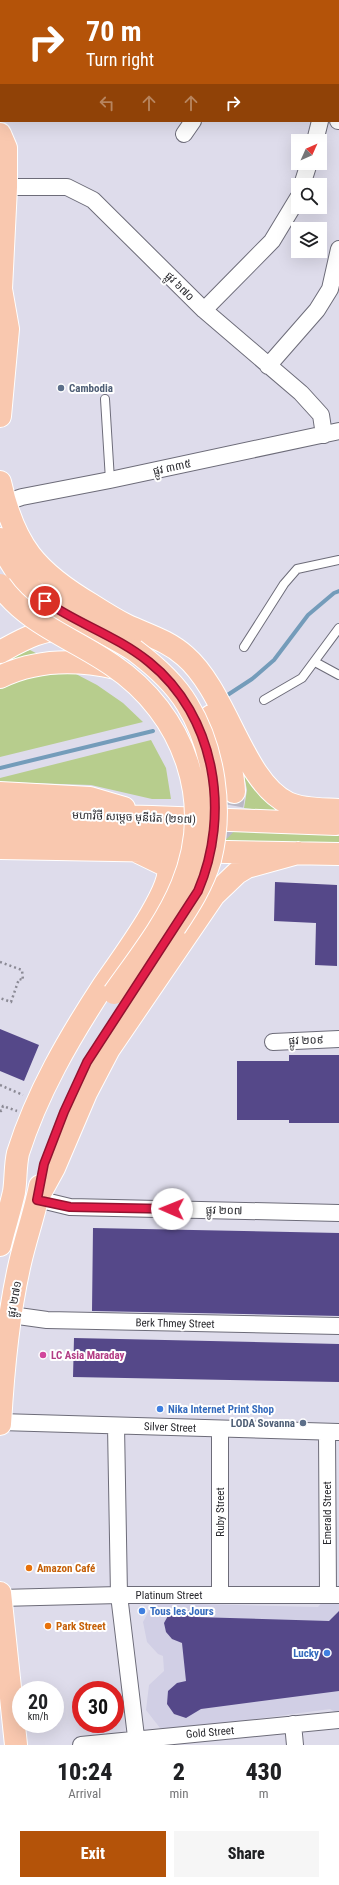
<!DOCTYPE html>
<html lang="en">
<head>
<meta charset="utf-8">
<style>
  :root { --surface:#fff; --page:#f6f6f6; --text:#202124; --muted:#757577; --accent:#b45309 }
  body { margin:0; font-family:"Roboto Condensed","Noto Sans Khmer",sans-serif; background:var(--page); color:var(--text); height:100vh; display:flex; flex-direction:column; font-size:15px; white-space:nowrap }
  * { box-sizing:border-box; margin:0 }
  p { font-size:13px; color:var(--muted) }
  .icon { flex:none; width:22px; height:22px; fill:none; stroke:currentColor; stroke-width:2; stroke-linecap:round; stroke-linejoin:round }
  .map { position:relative; height:1745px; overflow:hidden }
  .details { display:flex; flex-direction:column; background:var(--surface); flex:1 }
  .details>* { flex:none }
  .top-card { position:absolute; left:0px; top:0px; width:339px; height:122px; box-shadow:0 4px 16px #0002; background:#b45309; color:#fff; overflow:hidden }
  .needle { width:26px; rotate:45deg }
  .tools { position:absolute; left:291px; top:134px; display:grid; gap:8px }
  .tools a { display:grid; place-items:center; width:36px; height:36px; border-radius:0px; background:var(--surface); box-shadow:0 4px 16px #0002; font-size:20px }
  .speed { position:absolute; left:12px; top:1681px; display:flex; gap:8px; font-size:20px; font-weight:700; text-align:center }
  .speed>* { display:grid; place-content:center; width:52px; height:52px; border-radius:50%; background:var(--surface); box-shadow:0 4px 16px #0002; line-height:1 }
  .speed small { font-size:10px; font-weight:400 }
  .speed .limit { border:6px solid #d22; background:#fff; color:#111 }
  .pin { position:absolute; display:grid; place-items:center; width:34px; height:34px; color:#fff; margin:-17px; border:2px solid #fff; border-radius:50%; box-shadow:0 1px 4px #0007 }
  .me { position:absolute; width:44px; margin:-22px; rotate:271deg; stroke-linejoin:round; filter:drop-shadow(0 0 3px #0008) }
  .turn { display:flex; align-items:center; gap:14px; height:84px; padding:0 20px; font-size:18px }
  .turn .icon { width:52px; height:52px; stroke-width:2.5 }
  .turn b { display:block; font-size:28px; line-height:34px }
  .lanes { display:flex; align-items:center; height:38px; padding:0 20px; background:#0003; justify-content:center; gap:20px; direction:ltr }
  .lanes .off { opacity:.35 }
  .eta { display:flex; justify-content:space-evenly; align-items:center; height:68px; text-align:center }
  .eta b { font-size:24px; font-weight:800; line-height:28px }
  .cta { display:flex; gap:8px; margin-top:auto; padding:8px 20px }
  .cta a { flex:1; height:46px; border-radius:0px; background:var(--accent); color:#fff; font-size:16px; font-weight:800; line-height:46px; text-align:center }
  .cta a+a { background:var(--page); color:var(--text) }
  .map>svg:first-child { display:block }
</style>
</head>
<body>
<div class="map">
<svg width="339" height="1745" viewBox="0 0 339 1745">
  <rect width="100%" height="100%" fill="#dedceb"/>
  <path fill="#d1cfe5" d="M169 1595 190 1597 197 1604 318 1607 323 1601 339 1600V1714L330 1709 203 1726 182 1736 160 1728 146 1710 149 1685 164 1671 163 1656 158 1654 147 1642 143 1622 152 1605Z"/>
  <path fill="#b7cd8d" d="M30 650 97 685 123 703 143 722 0 757V664L14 655Z
    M151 740 166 768 171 799H152L91 785 0 782V778Z
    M243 770 300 815 244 808 247 790Z
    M233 827 339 832V847L217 845Z"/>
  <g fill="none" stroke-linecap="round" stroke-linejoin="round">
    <path stroke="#749cba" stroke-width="4" d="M226 696 252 679 274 660 308 615 334 593 339 591
      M0 768 153 731"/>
  </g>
  <path fill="#554889" d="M275 882 337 885V966L315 965 316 923 274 921Z
    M0 1029 39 1045 24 1081 0 1071Z
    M289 1055H339V1123H289V1120H237V1061H289Z
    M93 1228 339 1233V1316L92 1311Z
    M74 1338 339 1344V1382L73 1377Z
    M178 1609 188 1610 195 1617 329 1621 339 1611V1691L201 1709 186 1718 174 1714 167 1704 168 1691 177 1683 186 1681 182 1643 172 1639 166 1632 164 1623 169 1614Z"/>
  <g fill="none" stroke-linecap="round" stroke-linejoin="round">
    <path stroke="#bab8c5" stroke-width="22" stroke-dasharray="22 11" stroke-linecap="butt" d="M216 833C230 825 233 807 234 792"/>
    <defs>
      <path id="lane" d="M105 399 110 480
        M244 647 284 584 297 569 339 560
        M315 662 339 675
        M264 700 302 678 339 628"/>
      <path id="street" d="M11 1V0
        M142 1 143 0
        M263 1 264 0
        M0 15 1 14
        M338 121H339
        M184 134 193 121
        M315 141 320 121
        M302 185 309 163
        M6 187H67L93 200 204 310 301 393 321 415 324 435
        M204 310 272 241 298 198
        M268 366 317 310 330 289 339 249
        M4 503 22 497 110 480 339 431
        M273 1042 339 1039
        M37 1199 70 1207 339 1213
        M11 1315 47 1320 339 1326
        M0 1422 339 1432
        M116 1426 119 1595 137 1745
        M327 1432 328 1595
        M220 1595V1429
        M0 1598 119 1595H339
        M293 1724 295 1745
        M81 1745 339 1720"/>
      <path id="primary" d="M0 134 6 148V187L1 289 8 329 0 416
        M0 482C14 546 36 572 92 605 103 612 114 619 126 625 147 635 167 640 185 656 227 692 243 782 288 803 303 810 323 809 339 810
        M0 539C25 608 79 615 134 650
        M0 652C22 640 42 628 68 629
        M0 677C37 659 76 659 116 668
        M211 716C223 740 233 765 234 792
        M0 793 90 798 124 808
        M0 814 152 817 336 824
        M0 832 175 836
        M0 848 339 854
        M37 1199 54 1168 86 1093 109 1049 214 895 237 873 247 867 298 853
        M0 1245C4 1228 10 1210 14 1192 16 1180 15 1166 18 1153 37 1093 69 1038 103 986 115 968 179 883 167 866L136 851
        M0 1424C3 1370 8 1315 20 1263 26 1237 35 1212 40 1186
        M0 1593 16 1745"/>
    </defs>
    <use href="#lane" stroke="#6d6c79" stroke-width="10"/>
    <use href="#street" stroke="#6d6c79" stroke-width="18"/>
    <use href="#primary" stroke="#fff" stroke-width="24"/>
    <path stroke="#8b8a95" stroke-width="2.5" stroke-dasharray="2 3" stroke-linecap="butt" d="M0 962 22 970 23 980 19 979 11 1002 0 998
      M0 1085 23 1095
      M0 1110 1 1111 3 1106 17 1111"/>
    <use href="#lane" stroke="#fff" stroke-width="8"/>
    <use href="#street" stroke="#fff" stroke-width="16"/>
    <use href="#primary" stroke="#f9c8af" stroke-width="22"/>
    <defs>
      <path id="primary-bridge" d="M0 585C26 623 75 639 112 665 185 714 216 803 182 885 166 924 138 959 114 993
        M134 650C154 665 174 682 187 704 214 748 223 809 210 860 203 884 189 906 175 927"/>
    </defs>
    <use href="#primary-bridge" stroke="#fff" stroke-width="24" stroke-linecap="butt"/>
    <use href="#primary-bridge" stroke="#f9c8af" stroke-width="22"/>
  </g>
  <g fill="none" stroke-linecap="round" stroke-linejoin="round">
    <defs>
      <path id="route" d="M45 601C78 624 117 636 149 662 216 716 231 814 198 891L87 1062 64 1112 44 1164 37 1200 70 1207 172 1209"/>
    </defs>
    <use href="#route" stroke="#92132f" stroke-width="10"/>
    <use href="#route" stroke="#e11d48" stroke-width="7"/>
  </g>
  <g fill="#5c6f8a" stroke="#fff" stroke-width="1.5">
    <circle cx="61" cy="388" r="4"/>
    <circle cx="303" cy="1423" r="4"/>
  </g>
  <circle fill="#d1479c" stroke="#fff" stroke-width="1.5" cx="43" cy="1355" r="4"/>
  <g fill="#3f7fe0" stroke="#fff" stroke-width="1.5">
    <circle cx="160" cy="1409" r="4"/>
    <circle cx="142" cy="1611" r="4"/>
    <circle cx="327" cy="1653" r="4"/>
  </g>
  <g fill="#e8710a" stroke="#fff" stroke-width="1.5">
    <circle cx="29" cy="1568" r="4"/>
    <circle cx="48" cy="1626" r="4"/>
  </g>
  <g text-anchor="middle" stroke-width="4" stroke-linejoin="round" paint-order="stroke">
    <g font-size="11" fill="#28282d" stroke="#fff">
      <text transform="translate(180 286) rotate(45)" y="4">ផ្លូវ ៦៧០</text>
      <text transform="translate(172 467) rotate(-12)" y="4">ផ្លូវ ៣៣៥</text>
      <text transform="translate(134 817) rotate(2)" y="4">មហាវិថី សម្តេច មុនីរ៉េត (២១៧)</text>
      <text transform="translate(306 1040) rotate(-2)" y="4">ផ្លូវ ២០៩</text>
      <text transform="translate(224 1210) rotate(1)" y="4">ផ្លូវ ២០៧</text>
      <text transform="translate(14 1299) rotate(-80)" y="4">ផ្លូវ ២៧១</text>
      <text transform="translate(175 1323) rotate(1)" y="4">Berk Thmey Street</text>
      <text transform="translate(170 1427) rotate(2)" y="4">Silver Street</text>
      <text transform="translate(220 1512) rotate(-90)" y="4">Ruby Street</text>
      <text transform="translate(327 1513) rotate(-90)" y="4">Emerald Street</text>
      <text x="169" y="1599">Platinum Street</text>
      <text transform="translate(210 1732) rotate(-5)" y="4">Gold Street</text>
    </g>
    <g font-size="11" font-weight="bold" fill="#4e5e75" stroke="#fff" text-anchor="start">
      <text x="69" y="392">Cambodia</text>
      <text x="295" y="1427" text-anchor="end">LODA Sovanna</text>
    </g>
    <g font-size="11" font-weight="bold" fill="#b23c85" stroke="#fff" text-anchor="start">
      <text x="51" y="1359">LC Asia Maraday</text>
    </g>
    <g font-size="11" font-weight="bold" fill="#366cbe" stroke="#fff" text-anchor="start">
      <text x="168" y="1413">Nika Internet Print Shop</text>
      <text x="150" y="1615">Tous les Jours</text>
      <text x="319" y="1657" text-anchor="end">Lucky</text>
    </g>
    <g font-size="11" font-weight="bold" fill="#c56008" stroke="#fff" text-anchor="start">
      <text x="37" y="1572">Amazon Café</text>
      <text x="56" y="1630">Park Street</text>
    </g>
  </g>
</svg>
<div class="tools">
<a><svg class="needle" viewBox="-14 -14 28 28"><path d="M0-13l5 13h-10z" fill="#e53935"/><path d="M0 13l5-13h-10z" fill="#757577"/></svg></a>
<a><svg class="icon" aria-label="search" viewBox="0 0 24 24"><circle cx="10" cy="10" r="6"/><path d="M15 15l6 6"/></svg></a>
<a><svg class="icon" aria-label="layers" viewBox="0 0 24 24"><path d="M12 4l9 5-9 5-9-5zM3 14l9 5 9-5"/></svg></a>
</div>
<div class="speed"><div>20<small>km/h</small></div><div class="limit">30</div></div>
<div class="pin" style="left:45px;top:601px;background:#d93025"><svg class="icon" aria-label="arrive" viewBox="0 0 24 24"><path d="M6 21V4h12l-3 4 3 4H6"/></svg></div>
<svg class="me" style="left:172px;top:1209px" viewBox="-20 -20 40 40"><circle r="19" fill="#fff"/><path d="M0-13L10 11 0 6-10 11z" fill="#e11d48"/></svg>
<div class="top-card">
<div class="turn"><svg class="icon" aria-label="right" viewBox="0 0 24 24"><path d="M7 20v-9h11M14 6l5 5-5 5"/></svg><div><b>70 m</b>Turn right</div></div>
<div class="lanes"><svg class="icon off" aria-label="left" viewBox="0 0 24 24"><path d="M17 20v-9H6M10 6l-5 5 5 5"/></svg><svg class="icon off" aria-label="ahead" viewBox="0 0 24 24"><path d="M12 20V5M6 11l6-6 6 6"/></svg><svg class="icon off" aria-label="ahead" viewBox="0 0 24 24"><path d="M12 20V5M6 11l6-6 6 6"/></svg><svg class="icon" aria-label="right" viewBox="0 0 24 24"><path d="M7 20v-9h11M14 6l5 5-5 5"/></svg></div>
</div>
</div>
<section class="details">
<div class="eta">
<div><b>10:24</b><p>Arrival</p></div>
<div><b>2</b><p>min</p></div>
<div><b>430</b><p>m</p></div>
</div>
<div class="cta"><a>Exit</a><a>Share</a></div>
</section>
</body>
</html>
